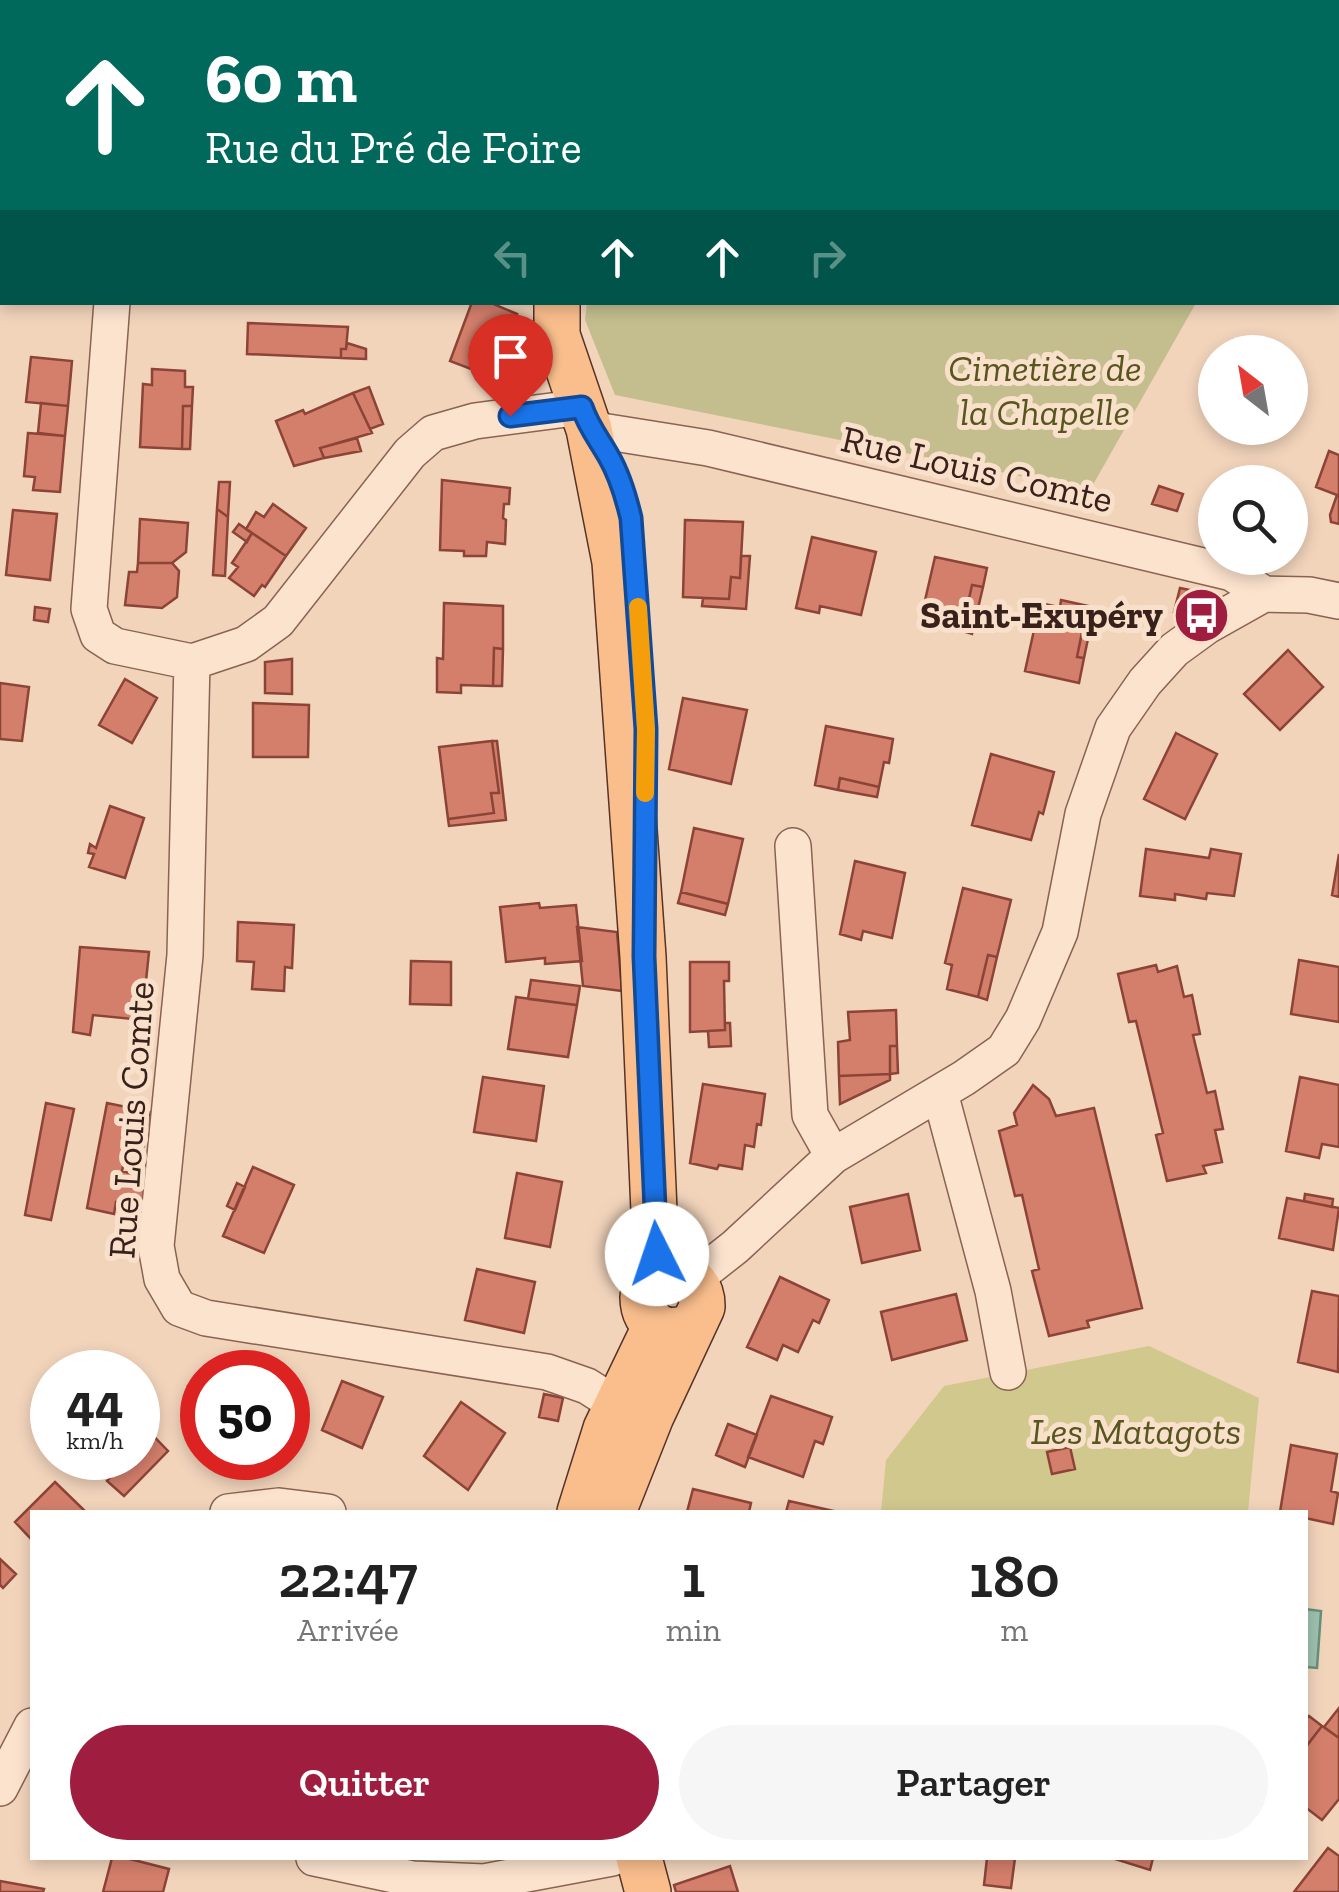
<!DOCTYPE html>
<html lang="fr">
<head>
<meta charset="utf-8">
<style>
  :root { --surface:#fff; --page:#f6f6f6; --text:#222; --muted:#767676; --accent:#9f1d3e }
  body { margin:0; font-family:"Zilla Slab",serif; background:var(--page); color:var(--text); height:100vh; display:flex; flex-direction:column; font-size:38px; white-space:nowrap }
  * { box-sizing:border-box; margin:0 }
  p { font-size:32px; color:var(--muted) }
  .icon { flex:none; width:55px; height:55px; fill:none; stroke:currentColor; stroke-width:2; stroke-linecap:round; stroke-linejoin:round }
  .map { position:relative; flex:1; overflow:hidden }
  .drawer { position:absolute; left:30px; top:1510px; width:1278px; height:350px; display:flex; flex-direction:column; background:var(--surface); border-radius:0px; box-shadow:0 5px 15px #0003 }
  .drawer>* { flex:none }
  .banner { position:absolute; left:0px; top:0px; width:1340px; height:305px; box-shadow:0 5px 15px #0003; background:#00695c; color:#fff; overflow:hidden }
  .needle { width:65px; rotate:329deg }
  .buttons { position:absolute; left:1198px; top:335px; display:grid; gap:20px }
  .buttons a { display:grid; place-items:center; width:110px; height:110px; border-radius:50%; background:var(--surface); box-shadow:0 5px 15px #0003; font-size:50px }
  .speed { position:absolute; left:30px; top:1350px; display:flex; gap:20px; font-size:50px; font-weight:700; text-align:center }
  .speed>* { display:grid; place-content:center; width:130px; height:130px; border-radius:50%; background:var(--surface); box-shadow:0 5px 15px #0003; line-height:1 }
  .speed small { font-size:25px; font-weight:400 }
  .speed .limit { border:15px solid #d22; background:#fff; color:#111 }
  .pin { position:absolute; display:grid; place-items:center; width:85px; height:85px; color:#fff; margin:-102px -42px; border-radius:50% 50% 50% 0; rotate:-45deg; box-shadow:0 0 10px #0007 }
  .pin .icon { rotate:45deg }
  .me { position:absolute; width:110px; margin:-55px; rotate:356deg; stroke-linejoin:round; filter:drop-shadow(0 0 8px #0008) }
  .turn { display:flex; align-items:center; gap:35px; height:210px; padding:0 40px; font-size:45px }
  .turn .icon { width:130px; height:130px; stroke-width:2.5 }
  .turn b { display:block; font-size:70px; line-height:85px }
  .lanes { display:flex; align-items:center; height:95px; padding:0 40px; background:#0003; justify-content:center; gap:50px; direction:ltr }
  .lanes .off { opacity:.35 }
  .eta { display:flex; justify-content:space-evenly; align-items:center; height:170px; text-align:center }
  .eta b { font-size:60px; font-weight:600; line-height:70px }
  .action { display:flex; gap:20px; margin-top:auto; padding:20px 40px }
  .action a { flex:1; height:115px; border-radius:60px; background:var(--accent); color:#fff; font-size:40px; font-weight:600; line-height:115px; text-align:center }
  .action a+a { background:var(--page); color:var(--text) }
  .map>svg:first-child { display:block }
</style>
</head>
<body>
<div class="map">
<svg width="1339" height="1892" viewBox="0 0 1339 1892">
  <rect width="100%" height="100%" fill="#f2d4bb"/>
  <path fill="#d1c88e" d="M1149 1346 1259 1398 1248 1512H881L886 1460 944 1386Z"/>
  <path fill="#c4be8f" d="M608 0H1339V50L1338 53V2Z
    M587 302H1196V303L1090 490 615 395 585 320Z"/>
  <path fill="#9fc2b0" stroke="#66907c" stroke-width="2.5" d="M1305 1609 1321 1611 1317 1668 1307 1667 1306 1672Z"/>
  <path fill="#d47f6c" stroke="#8c4437" stroke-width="2.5" d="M472 302H489L517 314 492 377 450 361Z
    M248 323 348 327 346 349H341V358L247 354Z
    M347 343 366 349V359L341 358V349H346Z
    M31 357 72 361 68 406 26 402Z
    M152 369 185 371V387H193L192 406H183L182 449 140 447 143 384 152 385Z
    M369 387 383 424 370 429 353 393Z
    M353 393 372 433 320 448 324 458 294 466 276 421 303 410 305 414Z
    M41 403 68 406 65 436 38 433Z
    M183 406H192L190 449H182Z
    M28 433 65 436 60 492 33 490 35 477 24 476Z
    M357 438 361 451 324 458 320 448Z
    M1329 451 1339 455V524L1331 522 1330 515 1337 495 1316 487Z
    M442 480 510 488 509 504H504L503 518 506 520 505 544 487 542 486 556H464V551L440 550Z
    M219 482H230L228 517 217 509Z
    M1159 486 1183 494 1177 511 1152 504Z
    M273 504 306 528 286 556 246 529 256 512 264 517Z
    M217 509 228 517 225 576 213 575Z
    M13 510 57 514 50 580 6 575Z
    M140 519 188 523 186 552 172 563H138Z
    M685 520 743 522 740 578 731 577 729 599 683 597Z
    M239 524 252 533 247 542 233 532Z
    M252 533 286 556 265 587 262 585 254 596 229 578 238 567 232 563Z
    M812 537 876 552 861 615 820 606 819 613 796 608Z
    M741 556H750L746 609 702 606 703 598 729 599 731 577 740 578Z
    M935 557 987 568 983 587 972 585 962 631 920 622Z
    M138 563H172L179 571 177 597 162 608 125 605 129 572H137Z
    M972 585 983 587 972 634 962 631Z
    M1180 588 1199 592 1192 616 1174 612Z
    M1061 600 1088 606 1086 613 1060 607Z
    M444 603 503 606V649L494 648 493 686 461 685V693L437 692V658L443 659Z
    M1040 603 1086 613 1077 657 1084 658 1079 683 1025 671Z
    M35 607 50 609 48 622 34 620Z
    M1082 632 1089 634 1084 658 1077 657Z
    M494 648 503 649 502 686H493Z
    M1288 650 1323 687 1280 730 1244 694Z
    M292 659V694L265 693V662Z
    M125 679 157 698 132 743 99 725Z
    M0 683 29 687 22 741 0 739Z
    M683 698 747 710 731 784 669 769Z
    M253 703 309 705 308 757H253Z
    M826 726 893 739 889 763 884 762 879 787 840 778 838 790 815 785Z
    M1176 733 1217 754 1185 819 1144 799Z
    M492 741H497L506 820 449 826 448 819 494 813 491 793H499Z
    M492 741 499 793H491L494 813 448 819 439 747Z
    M991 754 1054 772 1043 814 1039 812 1031 840 972 825Z
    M840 778 879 787 877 797 838 790Z
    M110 806 144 818 125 878 89 867 94 854 88 853 90 844 96 848Z
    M694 828 743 839 728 904 681 892Z
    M1146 849 1209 858 1211 849 1241 854 1234 896 1207 893 1206 899 1175 894V900L1140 896Z
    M1339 854V897L1332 895Z
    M855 861 905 873 892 938 863 931 861 940 840 934Z
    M963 888 1011 900 997 957 988 955 978 997 947 989 952 965 945 963Z
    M681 892 728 904 725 915 678 903Z
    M539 903 540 908 576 905 582 961 545 964V958L506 962 500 907Z
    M238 922 294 925 292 968 285 967 284 991 252 989 254 962 237 961Z
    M577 927 617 932 622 991 583 986Z
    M80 947 149 952 142 1020 93 1015 90 1035 73 1032Z
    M988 955 997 957 987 1000 978 997Z
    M1299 960 1339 967V1022L1291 1014Z
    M411 961 451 962V1005L410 1004Z
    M690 962H729V981H724L725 1030 690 1032Z
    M1156 965 1158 972 1177 966 1184 997 1192 995 1200 1034 1193 1035 1207 1093 1215 1091 1223 1129 1215 1130 1222 1162 1203 1166 1206 1173 1167 1181 1156 1135 1163 1133 1136 1021 1129 1022 1118 974Z
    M531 980 580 986 577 1005 528 999Z
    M516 997 577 1005 568 1057 508 1049Z
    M896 1010 897 1046H890V1074L839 1076 838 1042 850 1040 848 1012Z
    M725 1023H730L731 1046 709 1047 708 1031 725 1030Z
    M890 1046H897L898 1073 890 1074Z
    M890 1074V1080L840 1104 839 1076Z
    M483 1077 544 1086 536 1141 474 1132Z
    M1300 1077 1339 1085V1147L1322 1144 1319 1158 1286 1151Z
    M703 1084 765 1094 761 1125 757 1124 754 1147 745 1145 742 1169 719 1165 717 1169 690 1163Z
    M1033 1085 1049 1099 1056 1116 1094 1108 1142 1308 1087 1321 1089 1327 1049 1336 1032 1271 1039 1269 1022 1195 1015 1196 999 1131 1017 1125 1014 1113Z
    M46 1103 74 1109 51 1220 25 1215Z
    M107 1103 150 1112 144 1146 128 1142 122 1171 149 1178 144 1208 116 1202 114 1214 87 1208Z
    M253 1167 294 1185 264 1253 223 1236Z
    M517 1173 562 1182 550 1247 505 1238Z
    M237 1183 245 1187 235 1210 227 1206Z
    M908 1194 920 1250 862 1263 850 1207Z
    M1305 1194 1333 1199 1332 1207 1304 1201Z
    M1287 1198 1339 1208 1333 1250 1279 1238Z
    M477 1269 535 1282 524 1333 465 1320Z
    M780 1277 829 1300 819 1323 813 1320 798 1352 783 1345 777 1360 747 1347Z
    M1312 1291 1339 1296 1338 1372 1298 1362Z
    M956 1294 967 1340 892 1360 881 1312Z
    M259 1360 263 1372H225Z
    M342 1381 383 1397 362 1448 322 1430Z
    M194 1384 202 1408V1429L188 1386Z
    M138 1389 155 1406 140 1422 168 1451 124 1496 107 1481 114 1473 99 1458H138Z
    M544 1394 563 1398 558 1421 539 1417Z
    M771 1396 832 1417 823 1444 815 1441 803 1477 748 1457Z
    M461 1402 505 1433 468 1490 424 1456Z
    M728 1424 757 1435 745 1467 716 1455Z
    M1291 1445 1337 1454 1331 1491 1338 1493 1333 1524 1305 1518V1512H1280Z
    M1070 1447 1075 1469 1052 1474 1047 1452Z
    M55 1482 86 1512H32V1540L15 1522Z
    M693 1489 751 1503 749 1512H687Z
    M789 1501 838 1512H786Z
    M0 1559 16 1574 3 1588 0 1585Z
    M1339 1708V1738L1324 1727Z
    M1309 1716 1322 1726 1305 1748V1720Z
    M1322 1726 1339 1738V1799L1322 1820 1305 1807V1748Z
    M1328 1848 1339 1856V1892H1294Z
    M112 1858H126L169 1869 163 1892H103Z
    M987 1858H1015L1011 1888 984 1885Z
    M1112 1858H1153L1150 1870Z
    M730 1866 738 1892H676L674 1885Z
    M0 1881 44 1889 43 1892H0Z"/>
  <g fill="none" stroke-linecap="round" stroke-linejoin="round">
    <defs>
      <path id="minor" d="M109 0V2
        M112 302 89 609 98 635 115 646 192 662 246 644 278 621 410 453 433 433 475 421 582 407
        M589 429 708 448 1232 573 1264 594 1309 595 1339 601
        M192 662 185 955 156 1246 162 1279 179 1308 206 1318 547 1372 587 1386 617 1405 640 1413
        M793 846 810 1115 833 1156
        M940 1093 993 1291 1008 1372
        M693 1280 735 1247 833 1156 964 1078 1004 1050 1023 1019 1060 932 1083 814 1113 728 1145 682 1174 650 1207 626 1264 594
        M228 1512 279 1506 328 1512
        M0 1788 32 1726
        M314 1858 413 1879 484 1882 612 1858"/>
      <path id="major" d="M578 2V0
        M557 302V335L589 429 615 562 643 957 655 1234 657 1255 666 1273
        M580 1512 606 1429 655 1327
        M613 1512 651 1416 702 1307C703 1268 657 1262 643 1297 643 1327 668 1338 693 1325
        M639 1858 648 1892"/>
    </defs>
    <use href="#minor" stroke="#8a6353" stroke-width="38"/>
    <use href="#major" stroke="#573328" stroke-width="48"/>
    <use href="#minor" stroke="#fce3ce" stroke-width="35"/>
    <use href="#major" stroke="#fabe8d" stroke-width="45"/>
  </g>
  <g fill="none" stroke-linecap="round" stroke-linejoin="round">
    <defs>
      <path id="route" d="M510 416 582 407C588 426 599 439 609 457 620 476 626 497 631 518L646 729 644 957 657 1254"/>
    </defs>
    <use href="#route" stroke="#114b97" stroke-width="25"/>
    <use href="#route" stroke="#1a73e8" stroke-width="18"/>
    <path stroke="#f59e0b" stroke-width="18" d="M638 607 646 729 645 793"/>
  </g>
  <defs>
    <symbol id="bus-disc" viewBox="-11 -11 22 22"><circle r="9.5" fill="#9f1d3e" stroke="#f9e0cb"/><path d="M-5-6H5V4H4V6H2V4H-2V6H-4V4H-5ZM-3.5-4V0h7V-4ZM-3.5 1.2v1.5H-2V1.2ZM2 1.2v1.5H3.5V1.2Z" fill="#fff"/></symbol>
  </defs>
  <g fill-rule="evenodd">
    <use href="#bus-disc" x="1170" y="584" width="63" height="63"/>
  </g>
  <g text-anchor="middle" stroke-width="10" stroke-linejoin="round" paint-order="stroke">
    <g font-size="38" font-style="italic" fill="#56561e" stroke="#f9e0cb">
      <text x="1045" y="381">Cimetière de<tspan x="1045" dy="44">la Chapelle</tspan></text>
      <text x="1136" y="1444">Les Matagots</text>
    </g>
    <g font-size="38" fill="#38211a" stroke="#f9e0cb">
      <text transform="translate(977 469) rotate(13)" y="13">Rue Louis Comte</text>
      <text transform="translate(131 1120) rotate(-86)" y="13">Rue Louis Comte</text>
    </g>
    <g font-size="38" font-weight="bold" fill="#38211a" stroke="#f9e0cb" text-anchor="end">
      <text x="1163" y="628">Saint-Exupéry</text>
    </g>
  </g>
</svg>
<div class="buttons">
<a><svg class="needle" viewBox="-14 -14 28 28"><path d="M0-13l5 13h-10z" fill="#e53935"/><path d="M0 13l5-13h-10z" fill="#767676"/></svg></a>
<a><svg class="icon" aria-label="search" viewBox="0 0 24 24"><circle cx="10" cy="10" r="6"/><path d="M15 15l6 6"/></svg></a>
</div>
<div class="speed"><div>44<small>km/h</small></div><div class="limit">50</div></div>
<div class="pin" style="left:510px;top:416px;background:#d93025"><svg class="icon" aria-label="arrive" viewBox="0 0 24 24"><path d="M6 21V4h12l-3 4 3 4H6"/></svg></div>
<svg class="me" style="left:657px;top:1254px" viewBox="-20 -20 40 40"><circle r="19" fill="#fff"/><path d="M0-13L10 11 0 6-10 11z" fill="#1a73e8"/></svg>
<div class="banner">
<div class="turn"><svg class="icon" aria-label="ahead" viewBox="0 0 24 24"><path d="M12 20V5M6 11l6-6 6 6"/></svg><div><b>60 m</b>Rue du Pré de Foire</div></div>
<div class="lanes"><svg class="icon off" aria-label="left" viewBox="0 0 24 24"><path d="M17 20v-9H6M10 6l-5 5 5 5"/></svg><svg class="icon" aria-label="ahead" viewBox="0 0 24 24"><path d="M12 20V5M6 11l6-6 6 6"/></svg><svg class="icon" aria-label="ahead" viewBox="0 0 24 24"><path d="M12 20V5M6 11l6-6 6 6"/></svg><svg class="icon off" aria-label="right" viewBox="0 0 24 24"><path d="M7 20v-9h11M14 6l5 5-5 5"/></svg></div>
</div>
<section class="drawer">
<div class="eta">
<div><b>22:47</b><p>Arrivée</p></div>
<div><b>1</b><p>min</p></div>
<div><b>180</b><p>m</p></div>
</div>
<div class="action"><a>Quitter</a><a>Partager</a></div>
</section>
</div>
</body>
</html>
